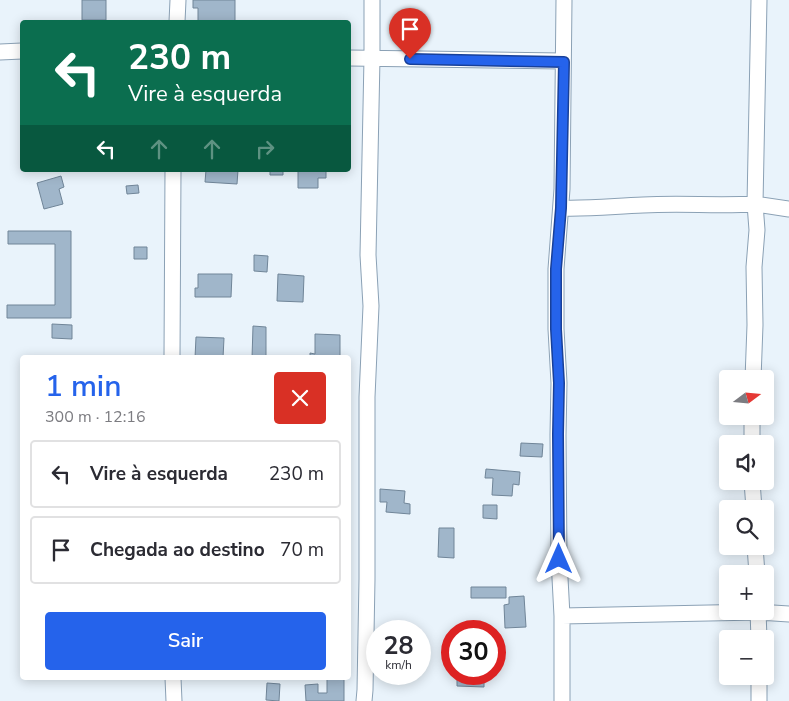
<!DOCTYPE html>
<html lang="pt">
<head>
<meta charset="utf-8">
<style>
  :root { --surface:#fff; --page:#f2f2f3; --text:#2b2b33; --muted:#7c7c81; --line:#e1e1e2; --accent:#2563eb }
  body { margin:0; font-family:"Nunito Sans",sans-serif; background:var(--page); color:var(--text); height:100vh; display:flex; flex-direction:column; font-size:19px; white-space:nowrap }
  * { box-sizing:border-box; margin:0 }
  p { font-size:16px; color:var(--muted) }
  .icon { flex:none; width:28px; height:28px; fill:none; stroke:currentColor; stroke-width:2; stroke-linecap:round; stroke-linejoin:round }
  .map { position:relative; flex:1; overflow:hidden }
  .drawer { position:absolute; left:20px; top:355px; width:331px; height:325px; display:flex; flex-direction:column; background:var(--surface); border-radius:5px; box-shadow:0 2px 12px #0003 }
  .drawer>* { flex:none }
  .hud { position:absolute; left:20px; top:20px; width:331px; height:152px; border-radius:5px; box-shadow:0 2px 12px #0003; background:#0b6e4f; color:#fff; overflow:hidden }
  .needle { width:32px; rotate:74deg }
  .buttons { position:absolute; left:719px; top:370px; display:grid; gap:10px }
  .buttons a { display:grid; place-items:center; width:55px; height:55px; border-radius:5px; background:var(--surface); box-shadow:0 2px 12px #0003; font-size:25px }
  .speed { position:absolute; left:366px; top:620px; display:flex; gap:10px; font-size:25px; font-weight:700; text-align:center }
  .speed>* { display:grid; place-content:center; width:65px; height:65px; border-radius:50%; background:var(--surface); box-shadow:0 2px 12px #0003; line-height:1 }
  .speed small { font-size:12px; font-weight:400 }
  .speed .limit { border:8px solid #d22; background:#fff; color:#111 }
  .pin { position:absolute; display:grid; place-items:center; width:42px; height:42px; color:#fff; margin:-51px -21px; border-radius:50% 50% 50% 0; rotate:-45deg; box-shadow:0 0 5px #0007 }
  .pin .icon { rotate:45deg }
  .me { position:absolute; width:55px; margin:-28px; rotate:0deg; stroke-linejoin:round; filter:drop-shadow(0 0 4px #0008) }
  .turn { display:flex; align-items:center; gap:18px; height:105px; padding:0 25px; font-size:22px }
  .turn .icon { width:65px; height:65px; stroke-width:2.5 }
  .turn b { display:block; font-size:35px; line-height:42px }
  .lanes { display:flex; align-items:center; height:48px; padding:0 25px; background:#0003; justify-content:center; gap:25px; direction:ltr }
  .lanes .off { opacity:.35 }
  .round { display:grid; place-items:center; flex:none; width:52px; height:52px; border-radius:5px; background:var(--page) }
  .headline { display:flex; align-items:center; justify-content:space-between; height:85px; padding:0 25px }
  h1 { font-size:30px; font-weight:600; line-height:38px; color:var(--accent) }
  .button { display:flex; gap:10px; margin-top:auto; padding:10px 25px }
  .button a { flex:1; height:58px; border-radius:5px; background:var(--accent); color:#fff; font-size:20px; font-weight:600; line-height:58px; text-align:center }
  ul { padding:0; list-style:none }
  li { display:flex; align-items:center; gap:15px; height:68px; margin:0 10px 8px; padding:0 15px; border:2px solid var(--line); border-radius:5px }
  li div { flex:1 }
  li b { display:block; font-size:19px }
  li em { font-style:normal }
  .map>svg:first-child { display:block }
</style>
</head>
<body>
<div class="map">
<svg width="789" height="701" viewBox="0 0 789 701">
  <rect width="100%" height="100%" fill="#e9f3fb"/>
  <path fill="#a0b6ca" stroke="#708598" d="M82 0H106V20H82Z
    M193 0H235V22H198V8H193Z
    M206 170H238L237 184 205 182Z
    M270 170H283V175H270Z
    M298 170H326V178H318V188H298Z
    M61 176 64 187 59 189 63 204 44 209 37 183Z
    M138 185 139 193 127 194 126 186Z
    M8 231H71V318H7V305H55V244H8Z
    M134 247H147V259H134Z
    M254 255 268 256 267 272 254 271Z
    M198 274H232L231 297H195V288H198Z
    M278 274 304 276 303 302 277 301Z
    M52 324 72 325V339L52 338Z
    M253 326 266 327V358H252Z
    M315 334 340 335V358H310V353L315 354Z
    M196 337 224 338 223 358H195Z
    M521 443 543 444 542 457 520 456Z
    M486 469 520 472 519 485 513 484 512 496 492 495 493 478H485Z
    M380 489 405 491 404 503 410 504V514L386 512 387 502H380Z
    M483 505H497V519L483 518Z
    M439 528H454V558L438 557Z
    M471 587H506V598H471Z
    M524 596 526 627 505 628 504 605 509 604V597Z
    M457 674H484V687L457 686Z
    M327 678H344V701H306L305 685 318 684V693H327Z
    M267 683 280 684 279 701 266 700Z"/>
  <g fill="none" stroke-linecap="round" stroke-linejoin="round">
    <defs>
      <path id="street" d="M759 0 755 204 789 209
        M177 22 178 0
        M0 52 22 51
        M349 58 563 61
        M561 208C589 209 615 206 643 205 680 203 718 206 755 204L757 230 754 267 755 325 753 379
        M172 358 173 170
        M752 416V444
        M752 481 754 509
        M755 546 757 574
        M758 611 759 639
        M562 616 758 612 789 614
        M759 676V701
        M173 678 174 701
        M364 701 365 690 367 579V397L371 306 368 255 372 58V0
        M562 701V616L559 559 558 435 559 383 556 329V269L562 189 564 0"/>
    </defs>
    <use href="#street" stroke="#8ba1b5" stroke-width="17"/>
    <use href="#street" stroke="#fff" stroke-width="15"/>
  </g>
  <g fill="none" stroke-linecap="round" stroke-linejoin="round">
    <defs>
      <path id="route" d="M410 59 564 62 561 208 556 269V329L559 383 558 434 559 559"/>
    </defs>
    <use href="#route" stroke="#184099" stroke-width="12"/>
    <use href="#route" stroke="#2563eb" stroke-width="9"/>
  </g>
</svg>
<div class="buttons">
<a><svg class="needle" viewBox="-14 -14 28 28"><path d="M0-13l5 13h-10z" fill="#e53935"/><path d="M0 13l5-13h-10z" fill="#7c7c81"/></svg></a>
<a><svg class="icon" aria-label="sound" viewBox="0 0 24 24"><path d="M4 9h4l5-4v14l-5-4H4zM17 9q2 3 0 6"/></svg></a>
<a><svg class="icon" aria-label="search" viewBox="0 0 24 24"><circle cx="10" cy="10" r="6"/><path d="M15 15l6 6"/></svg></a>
<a>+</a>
<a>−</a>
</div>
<div class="speed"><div>28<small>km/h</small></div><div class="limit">30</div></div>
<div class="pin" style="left:410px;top:59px;background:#d93025"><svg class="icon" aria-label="arrive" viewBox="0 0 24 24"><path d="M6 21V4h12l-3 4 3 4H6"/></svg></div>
<svg class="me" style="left:559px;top:559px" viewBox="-20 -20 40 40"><path d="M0-17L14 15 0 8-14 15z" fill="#2563eb" stroke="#fff" stroke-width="4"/></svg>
<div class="hud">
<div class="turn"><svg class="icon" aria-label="left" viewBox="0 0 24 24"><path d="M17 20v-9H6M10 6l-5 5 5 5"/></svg><div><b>230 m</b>Vire à esquerda</div></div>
<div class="lanes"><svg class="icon" aria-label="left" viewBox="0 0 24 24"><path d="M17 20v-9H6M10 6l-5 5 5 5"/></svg><svg class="icon off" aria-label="ahead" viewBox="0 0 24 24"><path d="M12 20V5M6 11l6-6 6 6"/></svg><svg class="icon off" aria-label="ahead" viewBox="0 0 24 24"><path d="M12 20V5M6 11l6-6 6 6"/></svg><svg class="icon off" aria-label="right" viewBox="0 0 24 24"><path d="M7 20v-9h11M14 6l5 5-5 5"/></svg></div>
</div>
<section class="drawer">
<div class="headline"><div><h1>1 min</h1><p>300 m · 12:16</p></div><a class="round" style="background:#d93025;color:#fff"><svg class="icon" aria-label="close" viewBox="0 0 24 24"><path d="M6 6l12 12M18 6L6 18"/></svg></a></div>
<ul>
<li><svg class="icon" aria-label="left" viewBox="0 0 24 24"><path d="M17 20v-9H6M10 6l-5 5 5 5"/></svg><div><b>Vire à esquerda</b></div><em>230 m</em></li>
<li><svg class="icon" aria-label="arrive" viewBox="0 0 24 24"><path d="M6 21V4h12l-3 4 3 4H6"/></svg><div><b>Chegada ao destino</b></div><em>70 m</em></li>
</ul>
<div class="button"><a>Sair</a></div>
</section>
</div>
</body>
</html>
